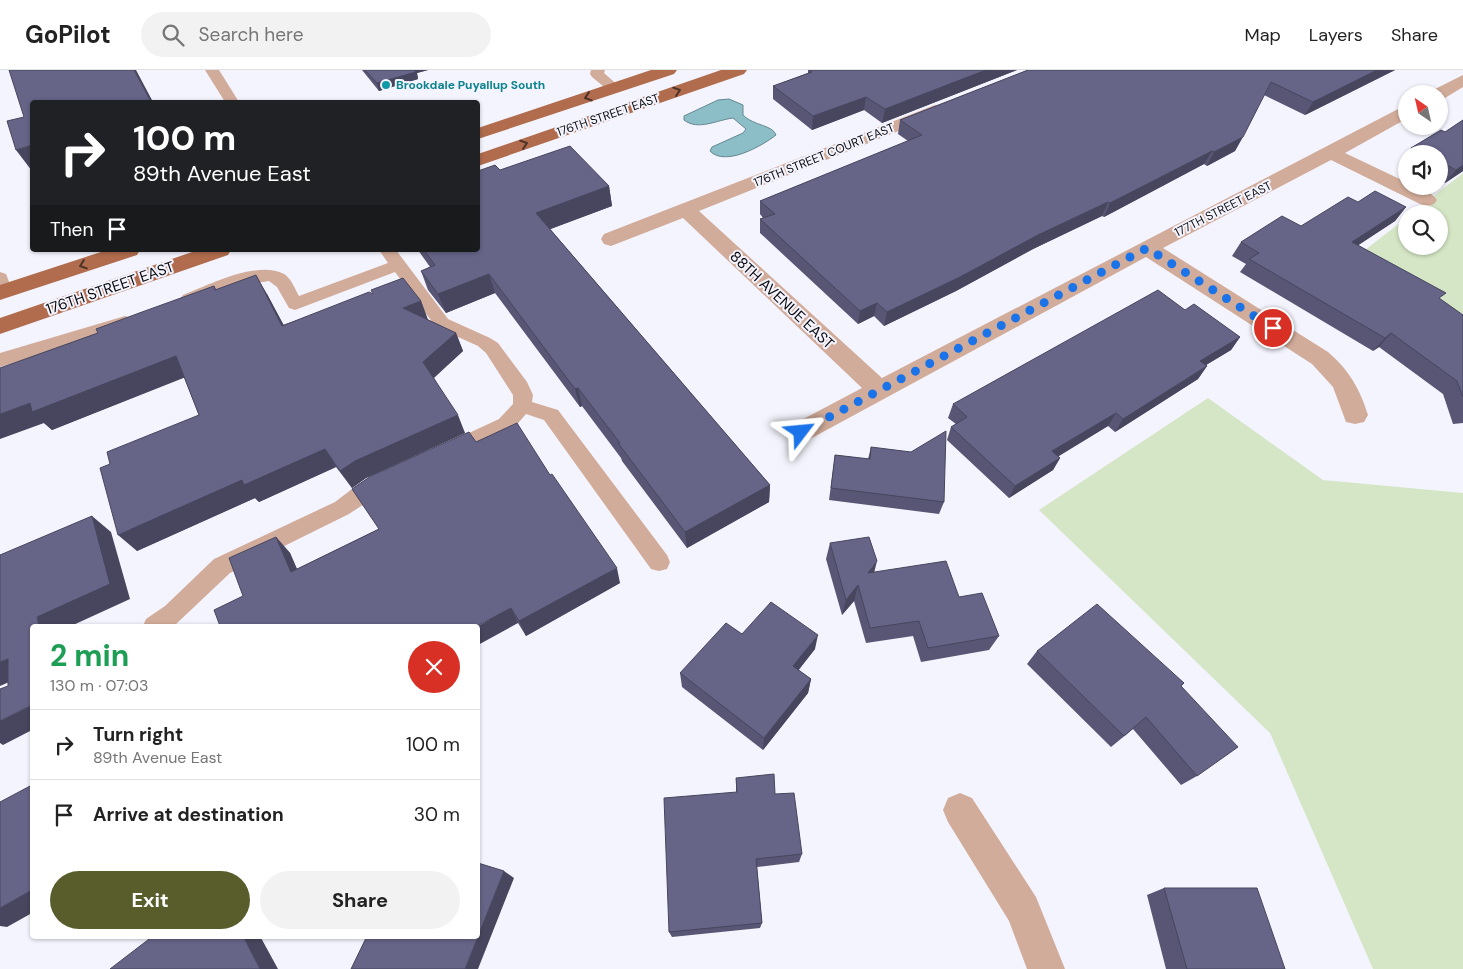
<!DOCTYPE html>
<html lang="en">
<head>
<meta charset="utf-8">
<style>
  :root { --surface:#fff; --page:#f2f2f2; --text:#222; --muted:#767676; --line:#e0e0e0; --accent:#595d2b }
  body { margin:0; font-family:"DM Sans",sans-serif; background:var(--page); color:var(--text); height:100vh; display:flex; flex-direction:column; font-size:19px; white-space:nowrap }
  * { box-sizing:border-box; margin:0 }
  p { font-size:16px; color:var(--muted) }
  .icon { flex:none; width:28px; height:28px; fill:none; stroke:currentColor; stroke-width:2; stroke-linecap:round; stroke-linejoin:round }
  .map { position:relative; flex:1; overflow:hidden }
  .side { position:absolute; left:30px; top:554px; width:450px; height:315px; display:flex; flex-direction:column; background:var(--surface); border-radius:5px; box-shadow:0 1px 4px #0004 }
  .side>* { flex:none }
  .hud { position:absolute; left:30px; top:30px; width:450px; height:152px; border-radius:5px; box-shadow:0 1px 4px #0004; background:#202124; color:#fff; overflow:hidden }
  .needle { width:32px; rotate:326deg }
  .fabs { position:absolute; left:1398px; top:15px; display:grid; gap:10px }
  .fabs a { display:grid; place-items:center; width:50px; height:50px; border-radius:50%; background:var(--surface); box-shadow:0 1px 4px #0004; font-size:25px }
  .pin { position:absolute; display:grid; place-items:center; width:42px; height:42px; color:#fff; margin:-21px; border:2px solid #fff; border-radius:50%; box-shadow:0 1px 5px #0007 }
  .me { position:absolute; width:55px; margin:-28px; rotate:61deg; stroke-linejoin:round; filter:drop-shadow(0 0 4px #0008) }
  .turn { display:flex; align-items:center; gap:18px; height:105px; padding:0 20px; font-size:22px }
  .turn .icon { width:65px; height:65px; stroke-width:2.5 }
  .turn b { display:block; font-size:35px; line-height:42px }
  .then { display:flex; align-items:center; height:48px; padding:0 20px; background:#0003; gap:10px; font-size:19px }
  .round { display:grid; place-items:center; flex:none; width:52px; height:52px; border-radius:26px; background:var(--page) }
  .summary { display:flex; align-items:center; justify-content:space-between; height:85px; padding:0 20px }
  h1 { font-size:30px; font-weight:700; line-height:38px; color:#1e9e55 }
  .action { display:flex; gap:10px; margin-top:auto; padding:10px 20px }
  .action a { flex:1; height:58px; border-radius:30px; background:var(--accent); color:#fff; font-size:20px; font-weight:700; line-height:58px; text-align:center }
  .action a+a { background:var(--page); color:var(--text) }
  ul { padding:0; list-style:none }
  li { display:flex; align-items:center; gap:15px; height:70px; padding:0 20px; border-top:1px solid var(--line) }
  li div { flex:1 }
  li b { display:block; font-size:19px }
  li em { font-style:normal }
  header { display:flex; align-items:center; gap:30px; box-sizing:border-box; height:70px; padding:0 25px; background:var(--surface); border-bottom:1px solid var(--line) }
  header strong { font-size:24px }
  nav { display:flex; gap:28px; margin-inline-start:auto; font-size:18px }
  .search { width:350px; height:45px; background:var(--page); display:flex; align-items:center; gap:12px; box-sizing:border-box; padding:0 18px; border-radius:28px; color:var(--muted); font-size:19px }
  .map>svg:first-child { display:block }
</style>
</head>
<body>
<header>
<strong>GoPilot</strong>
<div class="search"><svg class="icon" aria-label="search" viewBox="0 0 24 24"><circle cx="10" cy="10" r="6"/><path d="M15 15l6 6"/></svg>Search here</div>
<nav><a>Map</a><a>Layers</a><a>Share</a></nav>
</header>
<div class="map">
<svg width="1463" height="899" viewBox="0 0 1463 899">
  <rect width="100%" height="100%" fill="#f4f4fe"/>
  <path fill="#d4e6c5" d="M1463 103V244L1355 188 1406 148V176H1439V144H1411Z
    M1208 328 1323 410 1463 423V899H1373L1270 663 1039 440Z"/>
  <path fill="#8cbec8" stroke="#658890" d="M729 29 743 35V45C754 56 773 55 776 65 762 76 725 97 710 81L712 77 743 63 746 59 733 48C717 50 698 61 684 50V46L718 30Z"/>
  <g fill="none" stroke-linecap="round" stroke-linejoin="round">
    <path fill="#d2ac9a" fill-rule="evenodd" d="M205 0H219L239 32H225Z
      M591 0H605L604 3 621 18 619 21H609L592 7 590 4Z
      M379 180H396L448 249 490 268 498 273 527 312 533 325 532 332 558 340 667 485 670 492 667 499 659 501 651 499 544 350 526 344 513 359 455 388 448 390 441 388 438 382 441 376 499 349 513 334V325L486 283 478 276 436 257 395 202 295 240 289 238 277 217 269 211 239 216 189 235 183 233 180 229 183 225C209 215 257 190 284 204 291 208 295 219 299 226L388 193Z
      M0 202 6 204 13 222 10 226 0 227Z
      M125 246 131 248 134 252 131 256 0 297V283Z
      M381 405 388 407 391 413C387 421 359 437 349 444L230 503 174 556H143L146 549 165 536 214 489 335 432 352 419Z"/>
    <path fill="#d2ac9a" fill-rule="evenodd" d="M1463 5V17L1445 28 1439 29V24H1430L1433 20Z
      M935 35 941 36 944 40 941 44 699 141 882 308 1400 38 1406 37V49L1345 83 1406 112V116C1417 116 1431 121 1437 130L1434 134 1427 136 1420 134 1331 90 1163 178 1328 282C1349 300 1360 319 1368 345L1364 352 1355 354 1346 352 1333 317 1312 294 1146 187 810 369 801 372 792 369 788 362 792 355 862 318 683 148 611 176 604 174 601 169 604 164Z
      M960 723 972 728 1036 827 1065 899H1027L1009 851 948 752 943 740 948 728Z"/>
    <path fill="#b06c4d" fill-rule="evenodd" d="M651 0H677L674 4 478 69V58Z
      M721 0H747L744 4 478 96V84Z
      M107 180H140L137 185 0 230V215Z
      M198 180H231L228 185 0 264V248Z"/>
  </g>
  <path fill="#585674" d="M362 0H428L417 3 418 9 379 21Z
    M808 0H1017L882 53 864 40 812 60 773 29V16L808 3Z
    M1028 0H1395L1305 45 1264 25 1235 81 1207 96 1204 94 1104 147 1102 146 1033 179 956 221 884 256 874 246 858 254 760 163V149L763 148 760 144V131L908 71 898 64 900 50Z
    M1463 50V101L1445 113 1439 110V84H1407L1411 78 1441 60 1445 62Z
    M1406 85V95L1401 92Z
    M500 100 609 116 612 136 550 159 770 415 769 432 687 478 622 391 621 388 582 336 580 337 495 223 446 243 428 220 421 201 430 197 418 180H478Z
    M1358 132 1406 137 1395 151 1358 175 1463 245V353L1453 354 1443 324 1379 277 1373 281 1240 202 1246 194 1232 186 1241 172 1301 156Z
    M214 216 216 219 267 224 283 255 373 224 421 231 428 250 456 263 463 281 434 308 465 363 366 408 352 418 336 397 259 432 255 428 137 481 110 394 199 345 184 307 52 360 44 353 2 298 98 263Z
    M1240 267 1231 280 1206 295 1207 296 1198 309 1115 362 1108 356 1058 386 1060 388 1053 400 1009 428 947 370 951 357 956 354 948 348 953 334Z
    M476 372 620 513 526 566 518 553 243 526 276 467 290 483 297 499 379 459Z
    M871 377 944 432 939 444 829 430 835 385 868 389Z
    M830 473 874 502 959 527 999 566 989 580 921 592 913 566 866 573 854 531 842 545 826 489Z
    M742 564 815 579 798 600 811 609 808 623 763 680 682 617 680 603Z
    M1037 581 1181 616 1197 706 1181 715 1133 659 1111 677 1027 594Z
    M736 708 775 724 802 784 799 792 757 797 762 853 760 858 672 867 669 862 736 723Z
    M1164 818 1285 899H1166L1147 825Z"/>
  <path fill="#47465e" d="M134 0H136L153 32H151Z
    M413 0H428L417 3 418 9 379 21 377 13Z
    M986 0H1017L882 53 885 39Z
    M1377 0H1395L1305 45 1313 32Z
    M866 27 864 40 812 60 813 46Z
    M1243 67 1235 81 1207 96 1214 82Z
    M32 75V101L16 80Z
    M1212 81 1204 94 1104 147 1110 133Z
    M1463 95V101L1445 113 1456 100Z
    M609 116 612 136 540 163 536 143Z
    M1108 132 1102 146 1033 179 956 221 884 256 887 242 1038 165Z
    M1406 137 1395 151 1342 186 1352 172Z
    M489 204 495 223 446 243 438 224Z
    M256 205 267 224 294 274 282 256Z
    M421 231 428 250 403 238Z
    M877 233 874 246 858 254 860 241Z
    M456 263 463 281 431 310 423 292Z
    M1391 263 1379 277 1373 281 1385 268Z
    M1240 267 1231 280 1191 304 1200 291Z
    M176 286 191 305 52 360 44 353 0 369V344L30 333Z
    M1207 296 1198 309 1115 362 1123 349Z
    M578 318 582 336 580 337 575 319Z
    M1116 343 1108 356 1046 394 1052 381Z
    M458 345 465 363 366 408 352 418 340 401 355 391Z
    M325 379 336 397 259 432 255 428 137 481 118 465 242 410Z
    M1060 388 1053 400 1009 428 1015 416Z
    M770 415 769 432 687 478 685 462Z
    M92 446 111 462 130 529 71 556H39L37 547Z
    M276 467 290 483 305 518 291 502Z
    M877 491 873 507 868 503Z
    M617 498 620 513 526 566 519 551Z
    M858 515 854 531 842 545 846 530Z
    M511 538 518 553 478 575V556Z
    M818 565 815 579 791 610 793 596Z
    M8 589 32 602 0 616V592Z
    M811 609 808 623 763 680 764 668Z
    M32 635V660L3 675 0 673V651Z
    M504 801 514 808 478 899H465Z
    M32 820V843L7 857 0 856V838Z
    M243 866H260L278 899H260Z"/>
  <path fill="#666487" stroke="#47465e" d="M9 0H134L151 32H32V75L16 80 7 51 24 47Z
    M365 0H415L416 2 377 13Z
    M809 0H986L885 39 866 27 813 46 773 16 812 2Z
    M1028 0H1377L1313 32 1271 12 1243 67 1214 82 1212 81 1110 133 1108 132 1038 165 960 207 887 242 877 233 860 241 760 149 775 144 760 131 922 65 900 50Z
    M1463 50V95L1456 100 1439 91V84H1423L1411 78 1441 60 1445 62Z
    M570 76 609 116 536 143 770 415 685 462 618 373H620L578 318 575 319 489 204 438 224 421 201 435 195 424 180H478V101L495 95 500 100Z
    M1375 121 1406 137 1352 172 1446 223 1439 228 1463 245V327L1457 311 1391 263 1385 268 1249 189 1259 183 1241 172 1282 146 1301 156 1348 127 1358 132Z
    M256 205 282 256 369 222 373 224 371 220 403 208 421 231 403 238 456 263 423 292 458 345 355 391 340 401 325 379 244 415 242 410 118 465 100 398 110 394 107 382 199 345 176 286 32 342 30 333 0 344V298L98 263 96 259 142 242 214 216 215 220Z
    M1158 220 1185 240 1194 234 1240 267 1200 291 1207 296 1123 349 1116 343 1052 381 1060 388 1015 416 951 357 967 347 953 334Z
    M517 353 550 405 552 404 617 498 519 551 511 538 477 556H220L214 540 243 526 229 488 276 467 291 502 379 459 352 419 371 406 469 362 476 372Z
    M946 361 944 432 831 418 835 385 870 389 871 377 911 382Z
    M92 446 110 514 37 547 39 556H32V635L0 651V619L8 616V589L0 592V485Z
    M869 467 877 491 868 503 946 491 959 527 982 523 999 566 928 578 919 551 870 558 858 515 846 530 830 473Z
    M771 532 818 565 793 596 811 609 764 668 680 603 726 553 742 564Z
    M1097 534 1184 613 1181 616 1238 677 1197 706 1146 647 1124 666 1037 581Z
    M774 704 775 724 794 723 802 784 756 789 762 853 669 862 664 728 737 722 736 708Z
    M32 715V820L0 838V732Z
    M478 793 504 801 465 899H351L367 866H478Z
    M1164 818H1257L1285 899H1187Z
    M153 866H243L260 899H110Z"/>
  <defs><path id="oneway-chevron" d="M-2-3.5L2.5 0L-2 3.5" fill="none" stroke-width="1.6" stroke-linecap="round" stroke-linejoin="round" transform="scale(1.25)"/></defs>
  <g stroke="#4d3227">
    <use href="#oneway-chevron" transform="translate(677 21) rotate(-19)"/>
    <use href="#oneway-chevron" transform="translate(588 27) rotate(162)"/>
    <use href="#oneway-chevron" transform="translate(524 74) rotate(-19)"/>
    <use href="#oneway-chevron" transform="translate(83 195) rotate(161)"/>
  </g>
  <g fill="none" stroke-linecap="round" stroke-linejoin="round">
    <path stroke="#1a73e8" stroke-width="9" stroke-dasharray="0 16.2" d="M801 362 1147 178 1273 258"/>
  </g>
  <circle fill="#0f9aa8" stroke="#f4f4fe" stroke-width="2" cx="386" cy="15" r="5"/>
  <g text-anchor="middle" stroke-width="4" stroke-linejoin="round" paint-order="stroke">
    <g font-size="12" font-weight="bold" fill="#0d838f" stroke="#f4f4fe" text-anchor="start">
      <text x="396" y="19">Brookdale Puyallup South</text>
    </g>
    <g font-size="12" fill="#0b0b0e" stroke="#f4f4fe">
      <text transform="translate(608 45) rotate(-19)" y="4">176TH STREET EAST</text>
      <text transform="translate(824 85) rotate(-22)" y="4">176TH STREET COURT EAST</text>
      <text transform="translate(1223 139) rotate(-27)" y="4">177TH STREET EAST</text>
    </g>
    <g font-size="15" fill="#0b0b0e" stroke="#f4f4fe">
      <text transform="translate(110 218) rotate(-19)" y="5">176TH STREET EAST</text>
      <text transform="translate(782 230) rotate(43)" y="5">88TH AVENUE EAST</text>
    </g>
  </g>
</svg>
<div class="fabs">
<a><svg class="needle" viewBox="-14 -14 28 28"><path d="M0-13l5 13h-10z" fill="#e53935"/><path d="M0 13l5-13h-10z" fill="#767676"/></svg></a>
<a><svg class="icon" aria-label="sound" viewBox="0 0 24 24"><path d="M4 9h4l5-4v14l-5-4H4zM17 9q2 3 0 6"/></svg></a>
<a><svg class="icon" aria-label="search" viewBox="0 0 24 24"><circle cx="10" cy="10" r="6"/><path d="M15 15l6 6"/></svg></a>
</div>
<div class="pin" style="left:1273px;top:258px;background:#d93025"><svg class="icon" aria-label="arrive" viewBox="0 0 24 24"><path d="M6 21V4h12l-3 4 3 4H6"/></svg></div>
<svg class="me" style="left:801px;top:362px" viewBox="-20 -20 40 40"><path d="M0-17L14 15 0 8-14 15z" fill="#1a73e8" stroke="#fff" stroke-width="4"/></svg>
<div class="hud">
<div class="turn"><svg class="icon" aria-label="right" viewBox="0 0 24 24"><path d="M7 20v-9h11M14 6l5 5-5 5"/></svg><div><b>100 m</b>89th Avenue East</div></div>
<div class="then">Then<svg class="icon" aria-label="arrive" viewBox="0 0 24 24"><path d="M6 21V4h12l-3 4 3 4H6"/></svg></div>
</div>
<section class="side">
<div class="summary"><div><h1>2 min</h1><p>130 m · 07:03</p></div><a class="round" style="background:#d93025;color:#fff"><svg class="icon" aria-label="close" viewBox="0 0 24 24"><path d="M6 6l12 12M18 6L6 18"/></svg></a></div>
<ul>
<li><svg class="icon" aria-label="right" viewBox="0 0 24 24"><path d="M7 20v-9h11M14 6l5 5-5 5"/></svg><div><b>Turn right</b><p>89th Avenue East</p></div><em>100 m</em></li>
<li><svg class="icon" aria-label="arrive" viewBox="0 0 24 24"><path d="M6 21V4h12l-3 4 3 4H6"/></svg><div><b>Arrive at destination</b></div><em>30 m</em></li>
</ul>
<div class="action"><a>Exit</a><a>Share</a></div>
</section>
</div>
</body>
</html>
